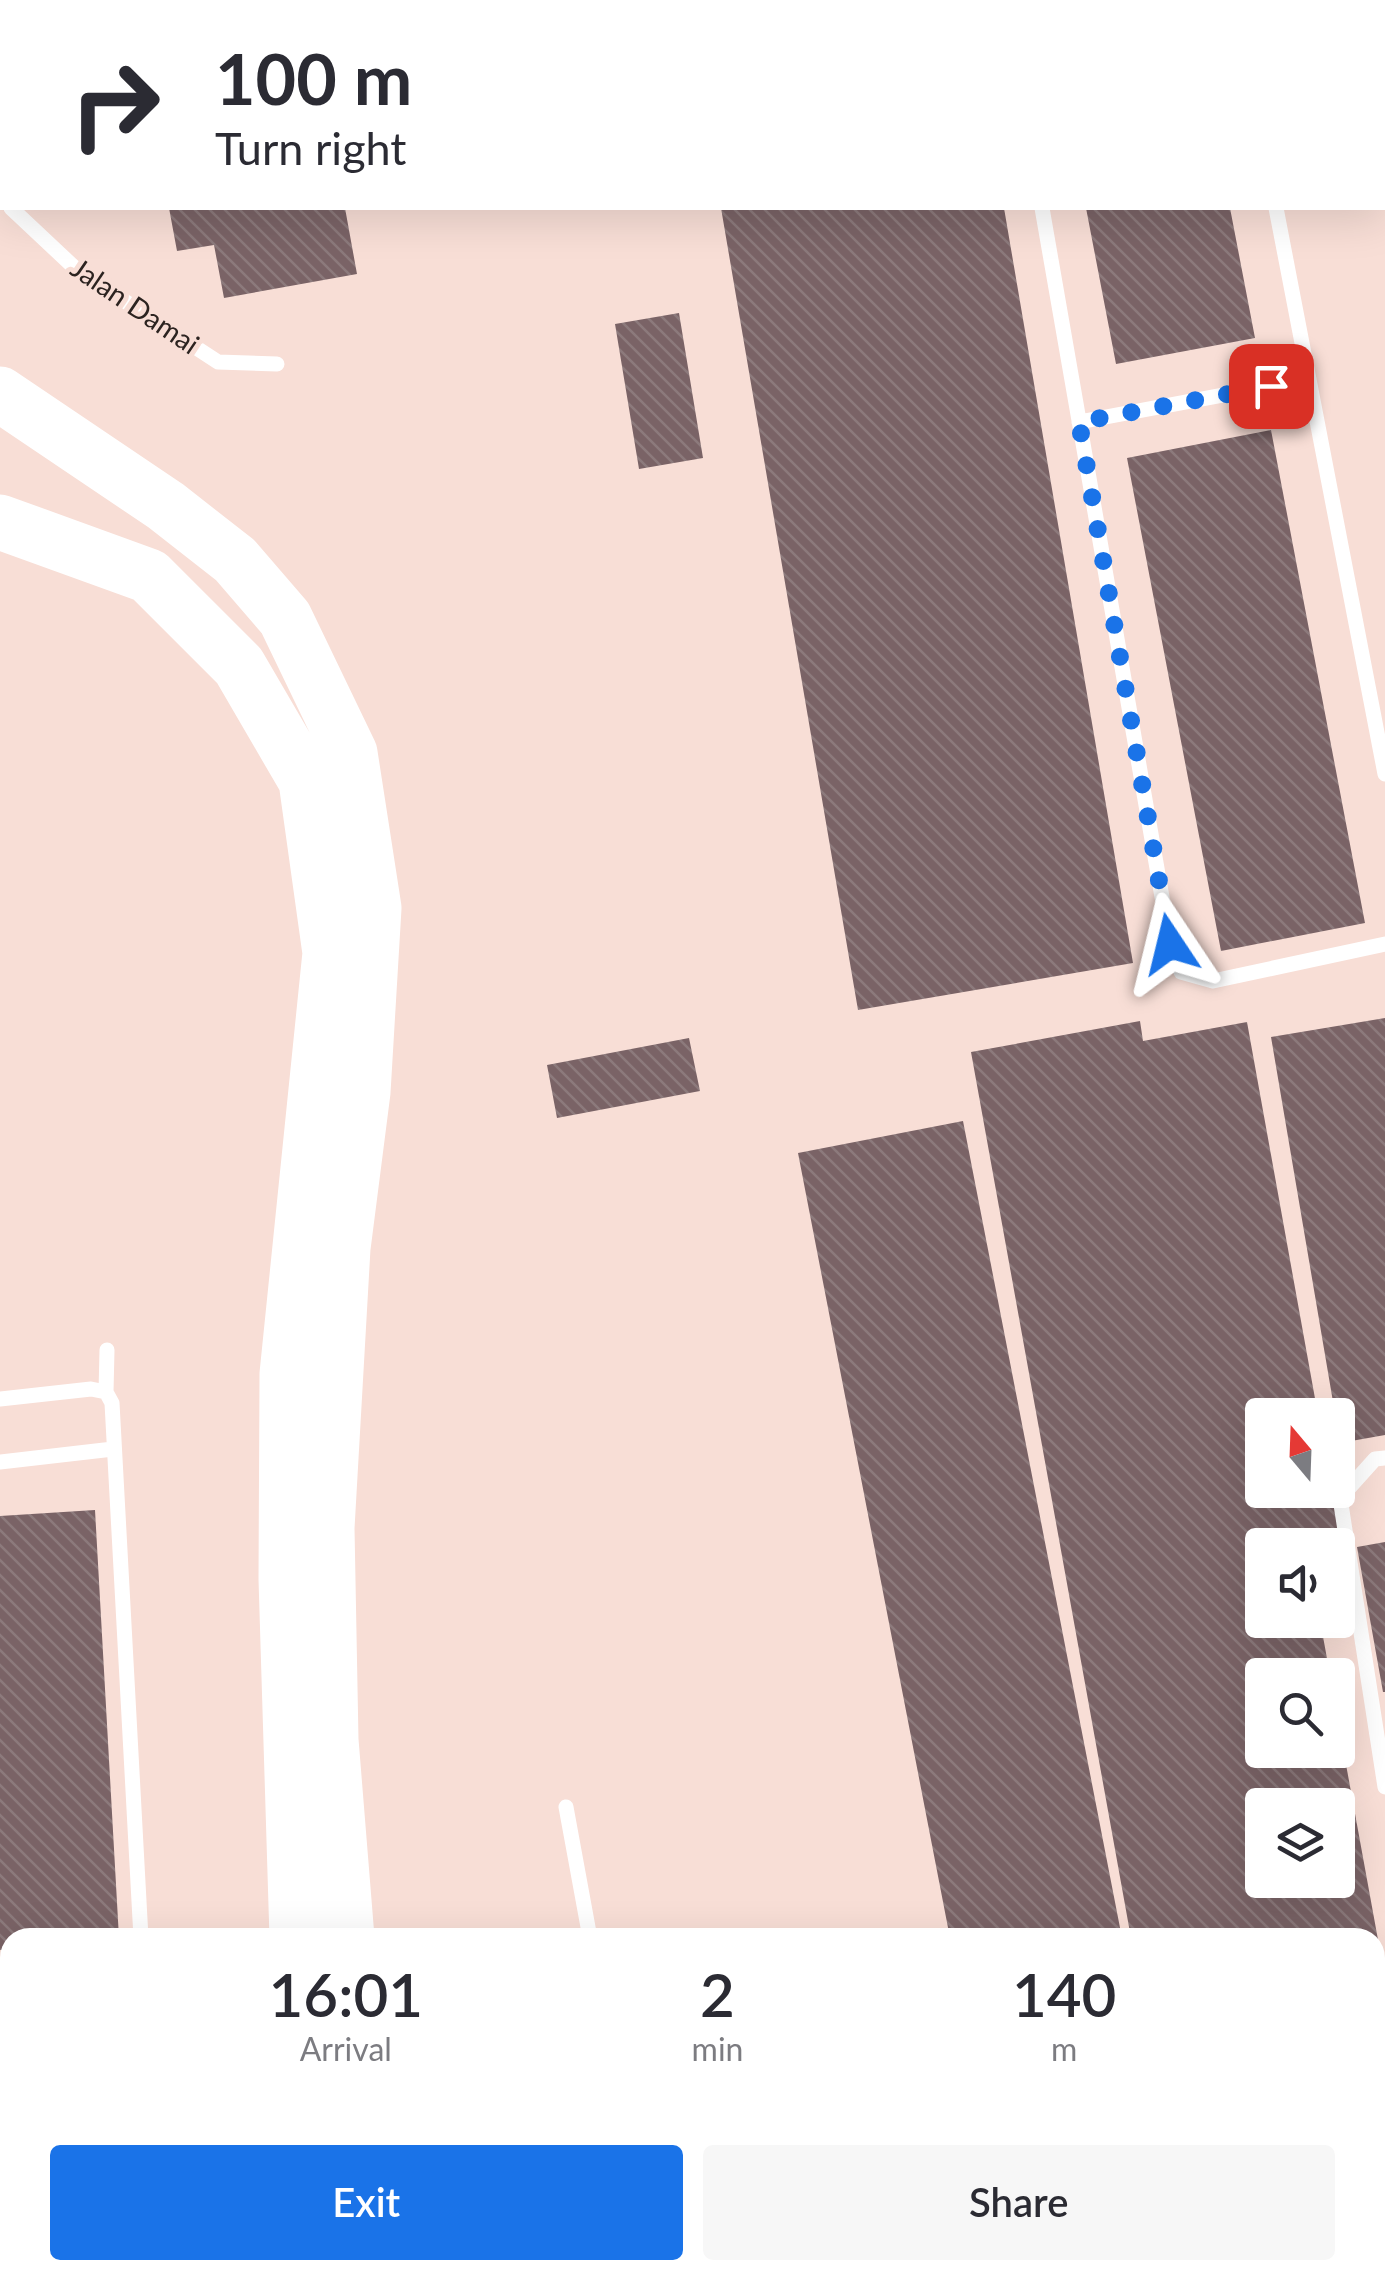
<!DOCTYPE html>
<html lang="en">
<head>
<meta charset="utf-8">
<style>
  :root { --surface:#fff; --page:#f7f7f7; --text:#2b2b33; --muted:#7c7c81; --accent:#1a73e8 }
  body { margin:0; font-family:Lato,sans-serif; background:var(--page); color:var(--text); height:100vh; display:flex; flex-direction:column; font-size:38px; white-space:nowrap }
  * { box-sizing:border-box; margin:0 }
  p { font-size:32px; color:var(--muted) }
  .icon { flex:none; width:55px; height:55px; fill:none; stroke:currentColor; stroke-width:2; stroke-linecap:round; stroke-linejoin:round }
  .map { position:relative; flex:1; overflow:hidden }
  .details { position:absolute; left:0px; top:1928px; width:1385px; height:352px; display:flex; flex-direction:column; background:var(--surface); border-radius:30px 30px 0 0; box-shadow:0 10px 40px #0002 }
  .details>* { flex:none }
  .banner { position:absolute; left:0px; top:0px; width:1385px; height:210px; box-shadow:0 10px 40px #0002; background:#fff; color:var(--text); overflow:hidden }
  .needle { width:65px; rotate:341deg }
  .fabs { position:absolute; left:1245px; top:1398px; display:grid; gap:20px }
  .fabs a { display:grid; place-items:center; width:110px; height:110px; border-radius:10px; background:var(--surface); box-shadow:0 10px 40px #0002; font-size:50px }
  .pin { position:absolute; display:grid; place-items:center; width:85px; height:85px; color:#fff; margin:-42px; border-radius:20px; box-shadow:0 5px 15px #0006 }
  .me { position:absolute; width:110px; margin:-55px; rotate:350deg; stroke-linejoin:round; filter:drop-shadow(0 0 8px #0008) }
  .turn { display:flex; align-items:center; gap:35px; height:210px; padding:0 50px; font-size:45px }
  .turn .icon { width:130px; height:130px; stroke-width:2.5 }
  .turn b { display:block; font-size:70px; line-height:85px }
  .eta { display:flex; justify-content:space-evenly; align-items:center; height:170px; text-align:center }
  .eta b { font-size:60px; font-weight:600; line-height:70px }
  .primary-button { display:flex; gap:20px; margin-top:auto; padding:20px 50px }
  .primary-button a { flex:1; height:115px; border-radius:10px; background:var(--accent); color:#fff; font-size:40px; font-weight:600; line-height:115px; text-align:center }
  .primary-button a+a { background:var(--page); color:var(--text) }
  .map>svg:first-child { display:block }
</style>
</head>
<body>
<div class="map">
<svg width="1385" height="2279" viewBox="0 0 1385 2279">
  <defs>
    <pattern id="building-back-hatch" width="6" height="6" patternUnits="userSpaceOnUse" patternTransform="scale(2.5)"><rect width="6" height="6" fill="#7a6366"/><path d="M-1 5l2 2M0 0l6 6M5-1l2 2" fill="none" stroke="#8c7a7c"/></pattern>
  </defs>
  <rect width="100%" height="100%" fill="#f8ded6"/>
  <path fill="url(#building-back-hatch)" fill-rule="evenodd" d="M169 208H345L357 274 224 298 214 245 177 251Z
    M721 208H1004L1133 963 858 1010Z
    M1086 208H1230L1255 338 1116 364Z
    M679 313 703 458 639 469 615 324Z
    M1271 430 1365 923 1221 951 1127 458Z
    M1385 1018V1435L1340 1443 1271 1037Z
    M1140 1021 1143 1041 1247 1022 1318 1415H1262V1490H1332L1345 1564 1338 1566V1545H1262V1620H1320L1330 1675H1262V1750H1338L1339 1726 1385 1978V2196L1375 2198V1938H1131L971 1052ZM1262 1805H1338V1880H1262Z
    M689 1038 700 1091 557 1118 547 1065Z
    M963 1121 1122 1938H950L798 1153Z
    M95 1510 119 1938H10V1950H0V1516Z
    M1385 1542V1692H1383L1357 1547Z
    M10 2019V2270H137V2279H0V2020Z
    M295 2270H410L406 2279H291Z"/>
  <g fill="none" stroke-linecap="round" stroke-linejoin="round">
    <path stroke="#cfb9b2" stroke-width="55" stroke-dasharray="55 28" stroke-linecap="butt" d="M320 2270 321 2279
      M374 2270 375 2279"/>
    <path stroke="#fff" stroke-width="15" d="M1005 0 1006 2
      M1237 0V2
      M0 98H2
      M0 198 2 200
      M11 208 77 270 218 362 277 364
      M1042 208 1170 943 1181 972 1213 981 1385 944
      M1276 208 1385 774
      M1079 422 1309 379
      M107 1350 106 1392 112 1403 141 1938
      M0 1399 91 1389 106 1392
      M1385 1458 1375 1459 1340 1498 1385 1787
      M0 1462 113 1449
      M566 1807 590 1938
      M0 1981H10
      M1375 2256 1385 2253
      M164 2270 165 2279
      M635 2270 636 2279
      M1225 2270 1227 2279
      M1154 2277 1174 2270
      M1287 2279 1321 2270"/>
    <path stroke="#fff" stroke-width="55" d="M0 394 166 506 235 560 285 618 350 753 374 908 363 1092 343 1248 327 1528 331 1740 347 1938
      M0 522 149 576 239 666 306 781 330 953 287 1374 286 1579 297 1938"/>
  </g>
  <g fill="none" stroke-linecap="round" stroke-linejoin="round">
    <path stroke="#1a73e8" stroke-width="18" stroke-dasharray="0 32.4" d="M1170 944 1079 422 1271 386"/>
  </g>
  <g text-anchor="middle" stroke-width="10" stroke-linejoin="round" paint-order="stroke">
    <g font-size="28" fill="#2c2320" stroke="#f8ded6">
      <text transform="translate(135 306) rotate(34)" y="10">Jalan Damai</text>
    </g>
  </g>
</svg>
<div class="fabs">
<a><svg class="needle" viewBox="-14 -14 28 28"><path d="M0-13l5 13h-10z" fill="#e53935"/><path d="M0 13l5-13h-10z" fill="#7c7c81"/></svg></a>
<a><svg class="icon" aria-label="sound" viewBox="0 0 24 24"><path d="M4 9h4l5-4v14l-5-4H4zM17 9q2 3 0 6"/></svg></a>
<a><svg class="icon" aria-label="search" viewBox="0 0 24 24"><circle cx="10" cy="10" r="6"/><path d="M15 15l6 6"/></svg></a>
<a><svg class="icon" aria-label="layers" viewBox="0 0 24 24"><path d="M12 4l9 5-9 5-9-5zM3 14l9 5 9-5"/></svg></a>
</div>
<div class="pin" style="left:1271px;top:386px;background:#d93025"><svg class="icon" aria-label="arrive" viewBox="0 0 24 24"><path d="M6 21V4h12l-3 4 3 4H6"/></svg></div>
<svg class="me" style="left:1170px;top:944px" viewBox="-20 -20 40 40"><path d="M0-17L14 15 0 8-14 15z" fill="#1a73e8" stroke="#fff" stroke-width="4"/></svg>
<div class="banner">
<div class="turn"><svg class="icon" aria-label="right" viewBox="0 0 24 24"><path d="M7 20v-9h11M14 6l5 5-5 5"/></svg><div><b>100 m</b>Turn right</div></div>
</div>
<section class="details">
<div class="eta">
<div><b>16:01</b><p>Arrival</p></div>
<div><b>2</b><p>min</p></div>
<div><b>140</b><p>m</p></div>
</div>
<div class="primary-button"><a>Exit</a><a>Share</a></div>
</section>
</div>
</body>
</html>
